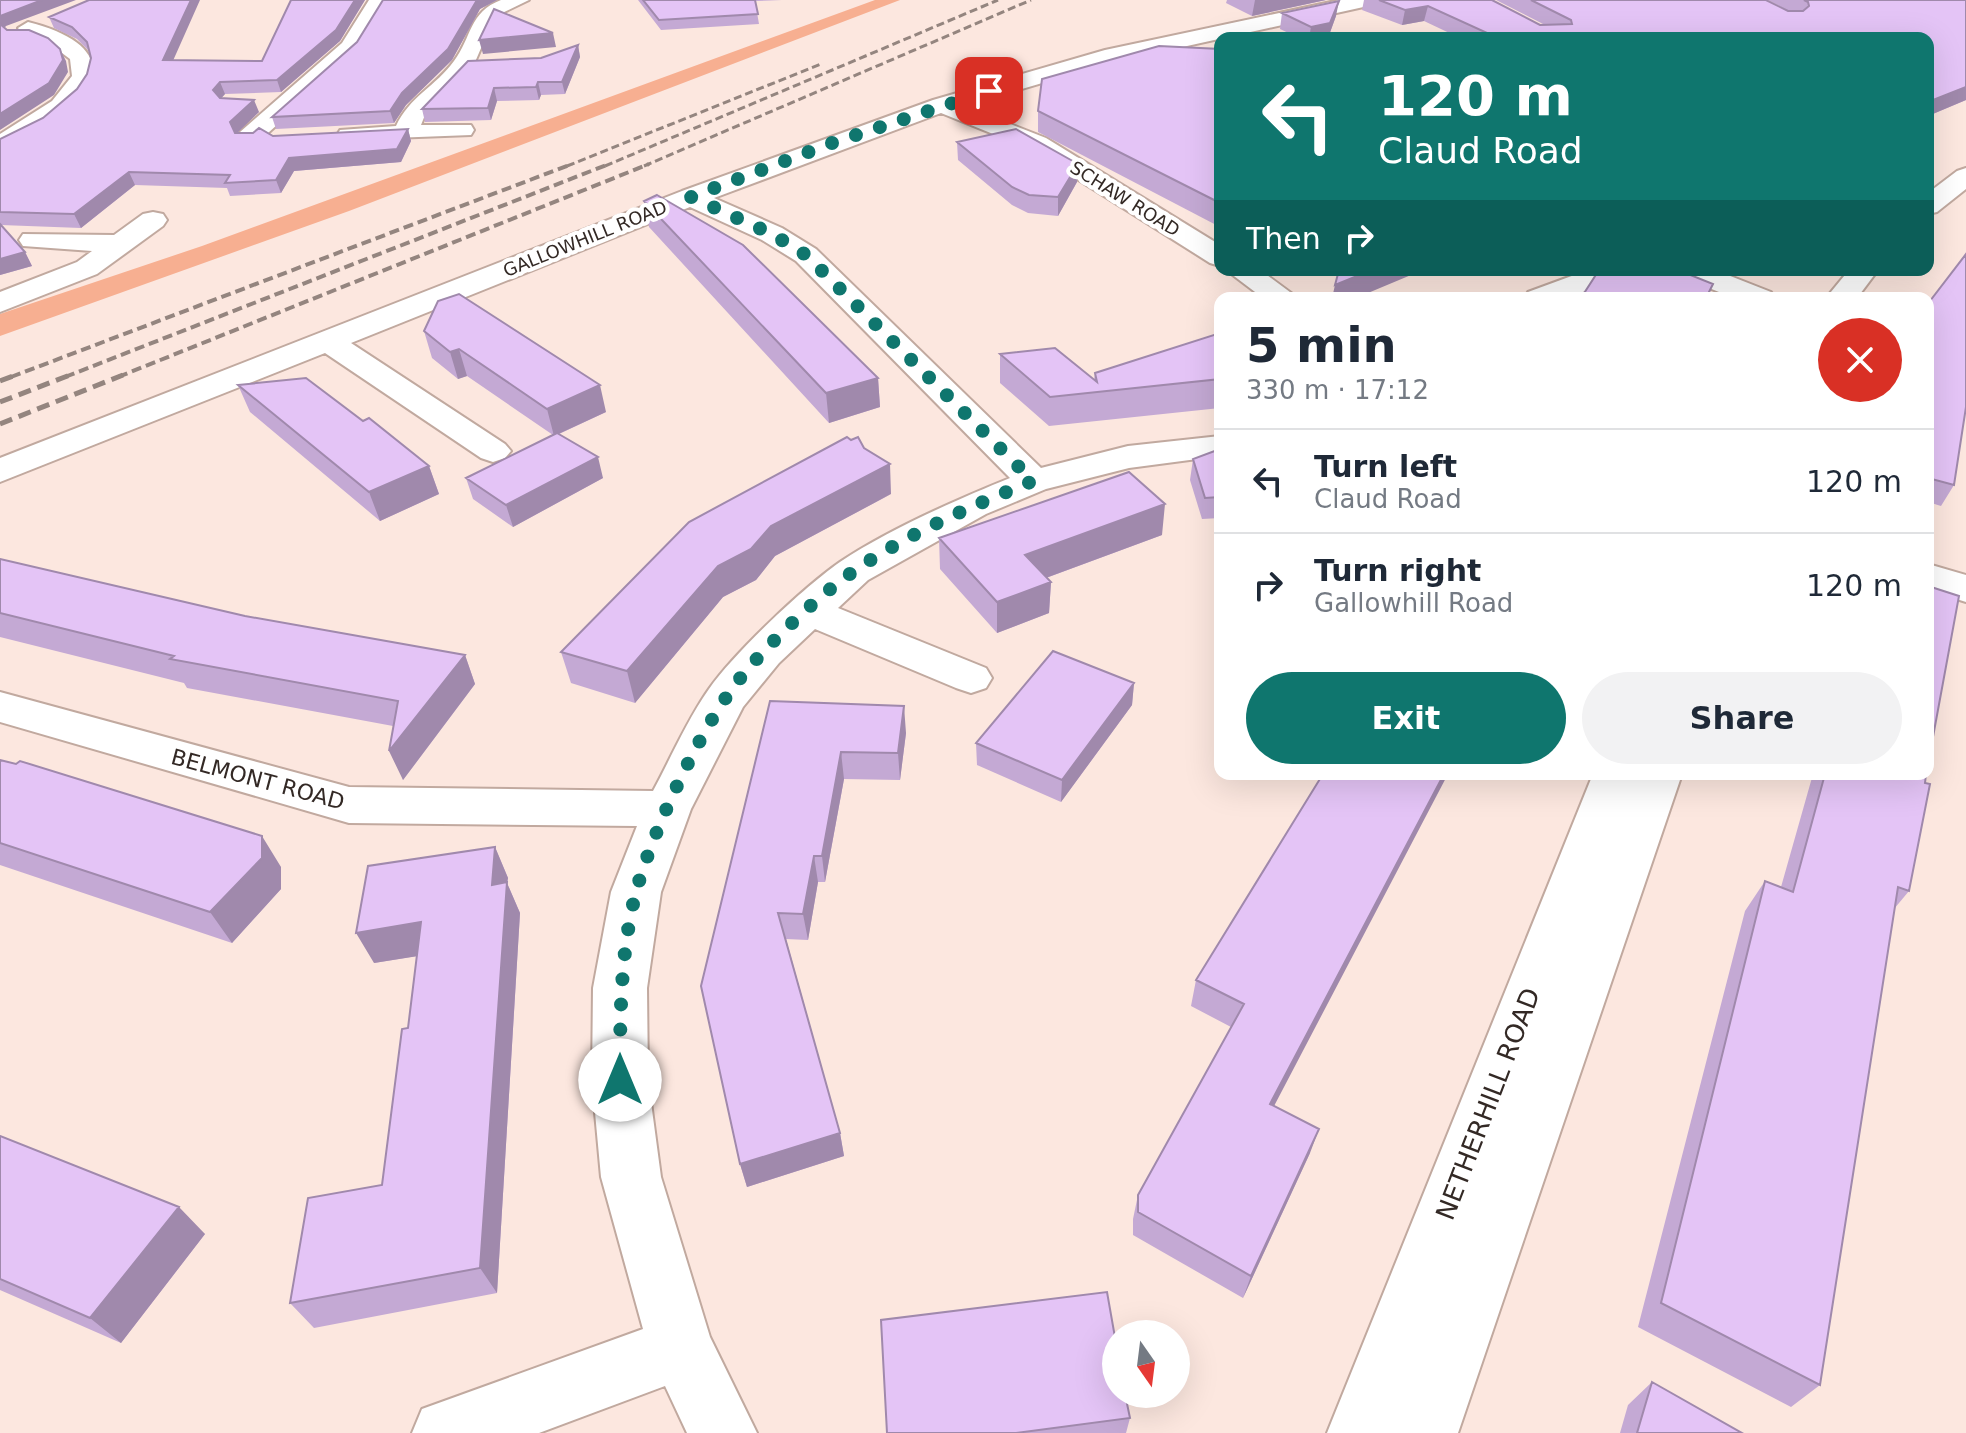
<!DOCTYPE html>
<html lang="en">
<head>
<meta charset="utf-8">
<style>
  :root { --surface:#fff; --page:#f2f2f3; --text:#1f2937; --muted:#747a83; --line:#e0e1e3; --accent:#0f766e }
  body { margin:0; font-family:"DejaVu Sans",sans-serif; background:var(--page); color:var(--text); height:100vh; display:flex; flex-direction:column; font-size:30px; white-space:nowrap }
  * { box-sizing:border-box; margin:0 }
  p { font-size:26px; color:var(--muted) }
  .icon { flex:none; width:44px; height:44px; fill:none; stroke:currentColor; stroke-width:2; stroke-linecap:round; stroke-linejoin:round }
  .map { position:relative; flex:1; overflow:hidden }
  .side { position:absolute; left:1214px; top:292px; width:720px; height:488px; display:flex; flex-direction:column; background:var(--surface); border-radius:16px; box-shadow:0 8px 32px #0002 }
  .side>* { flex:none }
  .hud { position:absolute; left:1214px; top:32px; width:720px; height:244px; border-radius:16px; box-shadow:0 8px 32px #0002; background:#0f766e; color:#fff; overflow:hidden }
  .needle { width:52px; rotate:166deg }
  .buttons { position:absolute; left:1102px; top:1320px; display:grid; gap:16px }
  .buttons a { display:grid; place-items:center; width:88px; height:88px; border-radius:50%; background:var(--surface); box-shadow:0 8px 32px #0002; font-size:40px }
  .pin { position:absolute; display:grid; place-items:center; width:68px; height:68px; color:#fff; margin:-34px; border-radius:16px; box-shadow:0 4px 12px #0006 }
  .me { position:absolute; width:88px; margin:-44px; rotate:0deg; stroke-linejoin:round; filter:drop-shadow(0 0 6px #0008) }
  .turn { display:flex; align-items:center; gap:28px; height:168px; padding:0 32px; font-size:36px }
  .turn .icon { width:104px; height:104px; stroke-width:2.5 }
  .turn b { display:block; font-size:56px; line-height:68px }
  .then { display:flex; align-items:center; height:76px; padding:0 32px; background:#0003; gap:16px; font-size:30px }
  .round { display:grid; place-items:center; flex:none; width:84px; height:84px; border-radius:42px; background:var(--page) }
  .headline { display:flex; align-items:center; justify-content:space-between; height:136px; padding:0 32px }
  h1 { font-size:48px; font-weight:700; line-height:60px }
  .button { display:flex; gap:16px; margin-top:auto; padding:16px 32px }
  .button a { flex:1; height:92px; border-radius:48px; background:var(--accent); color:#fff; font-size:32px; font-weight:700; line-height:92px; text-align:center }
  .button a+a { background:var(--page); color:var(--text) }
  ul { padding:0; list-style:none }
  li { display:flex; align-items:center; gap:24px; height:104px; padding:0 32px; border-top:2px solid var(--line) }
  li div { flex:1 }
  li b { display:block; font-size:30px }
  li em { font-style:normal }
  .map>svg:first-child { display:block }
</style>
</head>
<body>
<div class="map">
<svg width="1966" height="1433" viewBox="0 0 1966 1433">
  <rect width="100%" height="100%" fill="#fce7df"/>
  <path fill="#f7af91" d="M875 0H900L349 211 0 336V314L202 246Z"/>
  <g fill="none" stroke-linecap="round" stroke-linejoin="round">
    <defs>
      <path id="minor" d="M369 0H389L358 52 258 142H240L237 137 240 132 342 43Z
        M501 0H529L500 14 491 25 472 69 425 115 421 125H471L474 130 471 135 340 140 337 135 340 130 396 126C409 97 436 86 454 61 472 37 469 12 501 0Z
        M1340 0H1378L1368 6 1110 63 964 106 1046 138 1220 245V266L1210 263 1028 148 941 113 714 198 782 228 816 249 1041 468 1128 446 1220 436V456L1129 468 1046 489 986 514 868 580 838 608 986 668 992 678 986 688 971 693 956 688 815 629 779 663 743 707 691 809 661 892 647 988 648 1080 661 1177 710 1337 757 1433H687L665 1386 539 1433H412L422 1409 643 1329 601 1177 592 1080 593 988 611 892 637 826 349 823 0 722V692L349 787 653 791C671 758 687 720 709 689 735 652 803 588 840 562 886 531 958 499 1010 478L796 261 762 240 690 207 351 343 505 444 511 451 505 458 493 462 481 458 325 353 0 482V458L682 191 933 100 1105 50Z
        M28 22C104 41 116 80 49 126 34 136 18 147 0 151V134L52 101 72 76 70 59 54 47 21 32 18 28Z
        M1966 168V189L1937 212 1928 214V193L1957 171Z
        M153 212 163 214 167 220 163 226 97 274 0 312V292L77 262 92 251 23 246 19 240 23 234 114 235 143 214Z
        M1226 270H1260L1298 298H1263Z
        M1588 270H1629L1625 276 1567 298H1524L1528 292Z
        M1675 270H1715L1771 292 1775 298H1734L1679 276Z
        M1849 270H1878L1857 298H1826Z
        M1928 564 1966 575V602L1928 590Z
        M1593 774H1682L1458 1433H1327Z"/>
    </defs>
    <use href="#minor" stroke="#c1a99f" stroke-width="4"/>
    <use href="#minor" fill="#fff" fill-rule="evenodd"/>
    <path stroke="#94857f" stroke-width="3" stroke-dasharray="8 4" stroke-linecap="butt" d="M567 166 821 64
      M605 166 998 0
      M644 166 1031 0"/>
    <path stroke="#94857f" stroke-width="4" stroke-dasharray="10 5" stroke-linecap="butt" d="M11 377 572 164
      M65 377 609 164
      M118 377 649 164"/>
    <path stroke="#94857f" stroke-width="5" stroke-dasharray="13 7" stroke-linecap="butt" d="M0 381 16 375
      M0 402 70 375
      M0 424 123 375"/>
  </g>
  <path fill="#c4a9d4" d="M291 0H365L340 41 281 92 225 94 221 98 259 112 237 133 273 136 408 129 411 141 401 162 294 171 281 193 230 196 227 188 135 185 81 228 1 225 25 252 32 266 0 275V139L43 118 77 89 87 74 91 58 89 51 77 39 54 28 49 17 173 60 262 61Z
    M383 0H497L480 9 452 60 406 105 394 123 276 129 272 117 357 42Z
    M638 0H782L755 1 759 24 661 30Z
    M1227 0H1326L1252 16 1226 3Z
    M1364 0H1492L1540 25H1545L1496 0H1766L1789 11 1768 0H1966V100L1928 116V38H1460L1424 21 1402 25 1362 10Z
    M1282 13 1336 16 1328 38H1299L1280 29Z
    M578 45 580 57 565 94 541 95 539 100 497 101 491 120 425 122 422 109 541 58Z
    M1220 49V227L1038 132V111Z
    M957 142 1077 182 1058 216 1028 213 1012 205 958 160Z
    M644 201 878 378 880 407 829 423 649 227Z
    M1928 304 1954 485 1941 506 1928 502Z
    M424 331 606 412 559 434 603 478 513 527 473 499 466 478 553 435 467 376 458 379 432 358Z
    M1220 333V408L1049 426 1000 383V354L1094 380 1095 373Z
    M238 385 363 421 429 466 439 494 380 521 250 412Z
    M1220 449V518L1202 519 1190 480 1193 459Z
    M891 494 775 556 756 580 723 597 635 703 571 683 561 652Z
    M1162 535 1046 578 1051 582 1049 613 997 633 940 569 939 538Z
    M0 559 245 616 465 655 475 684 403 780 393 726 187 688 184 683 0 637Z
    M1134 683 1132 705 1061 802 977 765 976 743Z
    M770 701 906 733 900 780 844 779 825 882H818L808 940 786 939 840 1133 844 1156 747 1187 740 1164Z
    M0 760 281 867V889L232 943 0 865Z
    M1323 774 1274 1106 1310 1153 1243 1298 1133 1235V1219L1138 1195 1231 1027 1191 1006 1196 980Z
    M1813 774H1926L1909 891 1894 909 1820 1385 1791 1407 1638 1327 1745 911 1765 881 1781 887Z
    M495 847 508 878 507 883 520 913 497 1293 314 1328 290 1303 382 1185 408 1028 417 956 374 963Z
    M0 1136 205 1234 121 1343 0 1290Z
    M1652 1382 1742 1433H1620L1628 1405Z
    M1130 1418 1126 1433H887Z"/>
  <path fill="#a089ac" d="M42 0H76L6 26 2 31 0 28V16Z
    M191 0H200L168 72 163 60Z
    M355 0H365L340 41 281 92 277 80Z
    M477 0H497L480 9 452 60 406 105 394 123 390 111 402 93Z
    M1255 0H1326L1252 16Z
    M1339 1 1336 16 1328 38H1309L1311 27Z
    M1428 6 1424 21 1402 25 1405 10Z
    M553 33 556 47 483 54 479 40Z
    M578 45 580 57 565 94 562 82Z
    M60 49 66 61 68 72 54 95 0 130V114Z
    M220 82 225 94 218 102 213 90Z
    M538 82 541 95 539 100 536 87Z
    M1966 87V100L1928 116V102Z
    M494 88 497 101 491 120 488 108Z
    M254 100 259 112 235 135 230 122Z
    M408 129 411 141 401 162 294 171 281 193 276 180 289 158Z
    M1078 164 1077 182 1058 216V197Z
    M129 172 135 185 81 228 74 214Z
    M25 252 32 266 0 275V259Z
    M1372 270H1423L1356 298H1332L1335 285Z
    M459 349 467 376 458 379 450 352Z
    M878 378 880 407 829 423 826 393Z
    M600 385 606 412 554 436 547 409Z
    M598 457 603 478 513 527 506 505Z
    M890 464 891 494 775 556 756 580 723 597 635 703 627 671 718 566 771 526Z
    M429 466 439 494 380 521 369 492Z
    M1165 504 1162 535 1024 586 1025 555Z
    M1051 582 1049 613 997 633V602Z
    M465 655 475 684 403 780 389 751Z
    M1134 683 1132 705 1061 802 1062 780Z
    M904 706 906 733 900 780 898 753Z
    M841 752 844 779 825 882 822 856Z
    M1444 774H1448L1262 1129 1270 1104Z
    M262 836 281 867V889L232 943 210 912Z
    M495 847 508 878 507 883 520 913 497 1293 480 1268 492 885Z
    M814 856 818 882 808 940 803 914Z
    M421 922 437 953 374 963 356 933Z
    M1319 1129 1310 1153 1243 1298 1251 1276Z
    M840 1133 844 1156 747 1187 740 1164Z
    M179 1207 205 1234 121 1343 90 1318Z"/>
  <path fill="#e4c4f6" stroke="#a089ac" stroke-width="2" d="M0 0H42L0 16Z
    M89 0H191L163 60 262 61 291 0H355L336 30 277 80 220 82 213 90 220 98 254 100 230 122 235 133H253L259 128 273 136 408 129 397 149 289 158 276 180 225 183 230 175 129 172 74 214 0 212V139L43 118 77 89 87 74 91 58 87 42 72 27 49 17Z
    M383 0H477L448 49 402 93 390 111 272 117 357 42Z
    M643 0H755L758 14 659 20Z
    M1379 0H1492L1540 25 1572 24 1571 20 1531 0H1766L1788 11H1803L1809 6 1808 2 1804 0H1966V87L1928 102V38H1498L1428 6 1405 10Z
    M1339 1 1330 23 1311 27 1282 13Z
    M494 9 553 33 479 40Z
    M0 24 7 30H29L48 38 60 49 63 60 49 83 0 114Z
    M578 45 562 82H538L536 87 494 88 488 108 422 109 468 61 541 58Z
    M1159 46 1220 49V203L1038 111 1042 79Z
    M1016 129 1078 164 1058 197 1029 195 1012 187 957 142Z
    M657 195 743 245 878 378 826 393 644 201Z
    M0 224 25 252 0 259Z
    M1966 254V407L1954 485 1928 478V305L1930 301Z
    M1339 270H1372L1335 285Z
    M1599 270H1678L1713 284 1706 298H1581Z
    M459 294 600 385 547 409 459 349 450 352 424 331 438 301Z
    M1220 333V379L1050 397 1000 354 1055 348 1097 382 1095 373Z
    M306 378 363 421 369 418 429 466 369 492 238 385Z
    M557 433 598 457 506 505 466 478Z
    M847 437 851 440 858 437 864 448 890 464 771 526 751 549 718 566 627 671 561 652 689 522Z
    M1220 449V497L1205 498 1193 459Z
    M1129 472 1165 504 1025 555 1051 582 997 602 939 538Z
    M0 559 245 616 465 655 389 751 398 701 170 659 174 656 0 613Z
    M1928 586 1959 596 1928 764Z
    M1053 651 1134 683 1062 780 976 743Z
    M770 701 904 706 898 753 841 752 822 856H814L803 914 778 913 840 1133 740 1164 701 986Z
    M0 760 16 764 20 761 262 836V858L210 912 0 843Z
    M1323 774H1444L1270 1104 1319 1129 1251 1276 1138 1212V1195L1244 1004 1196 980Z
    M1825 774H1926L1925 783 1930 784 1909 891 1898 887 1820 1385 1661 1303 1765 881 1793 892Z
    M495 847 492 885 507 882 480 1268 290 1303 308 1198 382 1185 402 1029 408 1028 421 922 356 933 368 866Z
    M0 1136 179 1207 90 1318 0 1279Z
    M1107 1292 1116 1343V1394H1125L1130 1418 1016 1433H887L881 1320Z
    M1652 1382 1742 1433H1637Z"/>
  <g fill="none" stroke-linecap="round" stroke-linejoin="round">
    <path stroke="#0f766e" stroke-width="14" stroke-dasharray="0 25.2" d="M620 1080C620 1017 620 954 636 892 651 836 692 748 725 699 750 660 815 598 854 571 907 534 974 505 1033 481L806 255 772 234 691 197 832 143 989 91"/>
  </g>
  <g text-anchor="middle" stroke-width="8" stroke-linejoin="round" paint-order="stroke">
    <g font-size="18" fill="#332925" stroke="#fff">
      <text transform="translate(1125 199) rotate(32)" y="6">SCHAW ROAD</text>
      <text transform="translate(585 239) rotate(-22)" y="6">GALLOWHILL ROAD</text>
    </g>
    <g font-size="22" fill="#332925" stroke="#fff">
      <text transform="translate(258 779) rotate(15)" y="8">BELMONT ROAD</text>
    </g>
    <g font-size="26" fill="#332925" stroke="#fff">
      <text transform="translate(1488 1104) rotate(-69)" y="9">NETHERHILL ROAD</text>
    </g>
  </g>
</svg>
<div class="buttons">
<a><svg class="needle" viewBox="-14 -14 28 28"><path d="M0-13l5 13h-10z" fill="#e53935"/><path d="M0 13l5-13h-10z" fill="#747a83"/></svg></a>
</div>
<div class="pin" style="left:989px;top:91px;background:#d93025"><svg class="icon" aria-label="arrive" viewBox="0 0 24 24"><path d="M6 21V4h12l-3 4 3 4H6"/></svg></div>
<svg class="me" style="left:620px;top:1080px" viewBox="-20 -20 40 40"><circle r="19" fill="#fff"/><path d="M0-13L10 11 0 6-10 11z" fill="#0f766e"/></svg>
<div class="hud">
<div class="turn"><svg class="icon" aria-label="left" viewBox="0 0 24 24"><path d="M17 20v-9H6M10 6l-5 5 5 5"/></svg><div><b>120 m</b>Claud Road</div></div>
<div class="then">Then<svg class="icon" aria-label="right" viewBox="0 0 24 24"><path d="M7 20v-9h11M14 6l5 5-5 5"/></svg></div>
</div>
<section class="side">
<div class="headline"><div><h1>5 min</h1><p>330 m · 17:12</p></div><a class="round" style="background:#d93025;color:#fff"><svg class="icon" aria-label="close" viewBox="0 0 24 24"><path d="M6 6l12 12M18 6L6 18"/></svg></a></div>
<ul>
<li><svg class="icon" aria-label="left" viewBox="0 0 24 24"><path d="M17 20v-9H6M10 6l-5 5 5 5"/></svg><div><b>Turn left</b><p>Claud Road</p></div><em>120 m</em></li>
<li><svg class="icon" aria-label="right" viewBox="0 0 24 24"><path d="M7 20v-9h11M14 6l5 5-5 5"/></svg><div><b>Turn right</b><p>Gallowhill Road</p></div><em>120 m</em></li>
</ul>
<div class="button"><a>Exit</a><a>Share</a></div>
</section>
</div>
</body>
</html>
